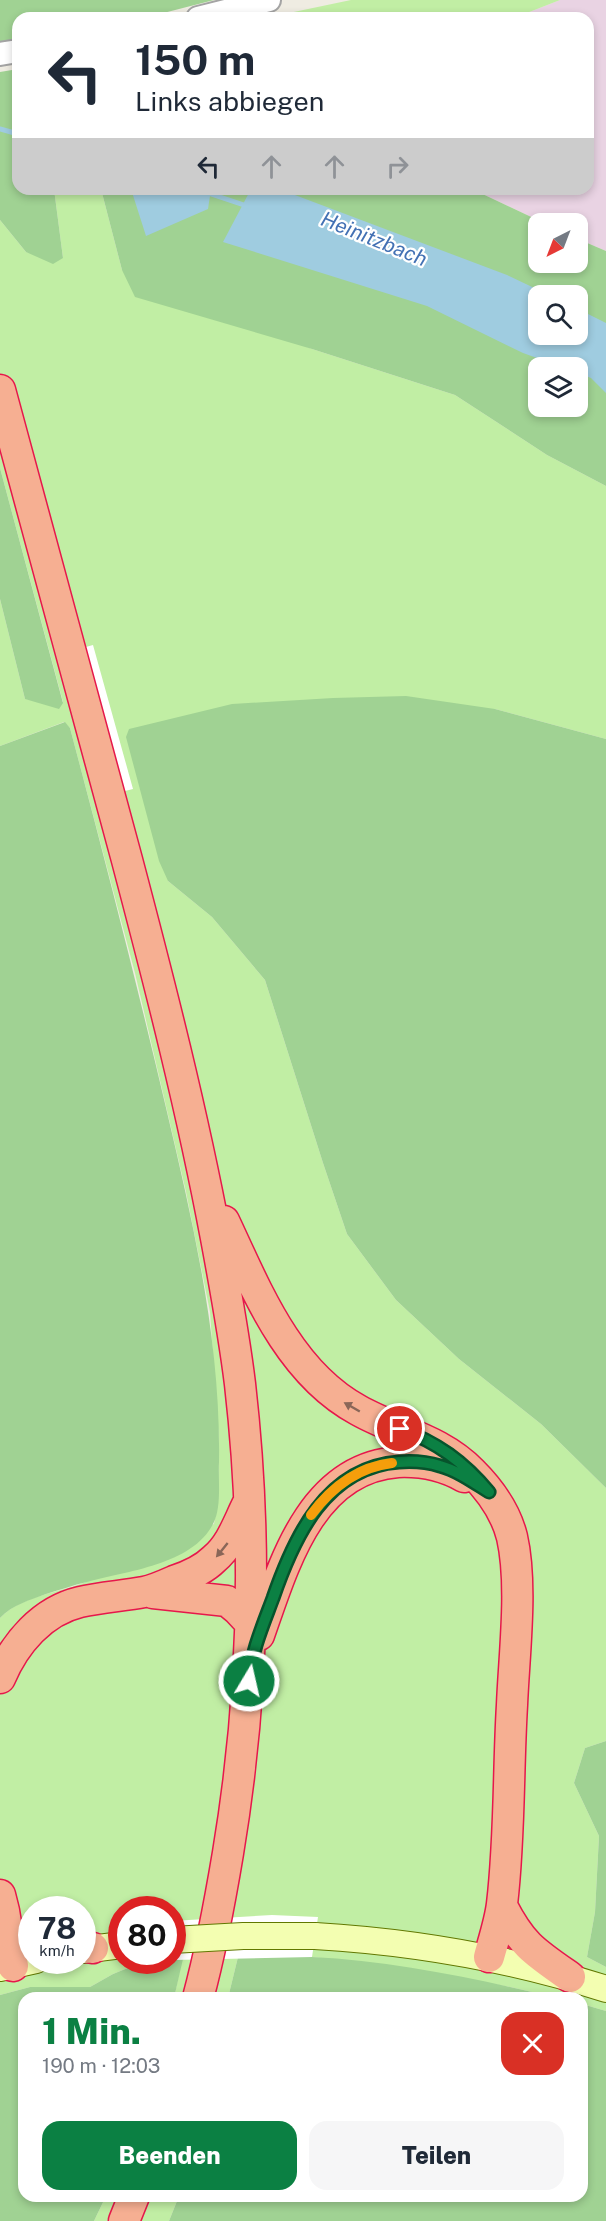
<!DOCTYPE html>
<html lang="de">
<head>
<meta charset="utf-8">
<style>
  :root { --surface:#fff; --page:#f6f6f7; --text:#1f2937; --muted:#747a83; --accent:#0b8043 }
  body { margin:0; font-family:"Public Sans",sans-serif; background:var(--page); color:var(--text); height:100vh; display:flex; flex-direction:column; font-size:22px; white-space:nowrap }
  * { box-sizing:border-box; margin:0 }
  p { font-size:20px; color:var(--muted) }
  .icon { flex:none; width:33px; height:33px; fill:none; stroke:currentColor; stroke-width:2; stroke-linecap:round; stroke-linejoin:round }
  .map { position:relative; flex:1; overflow:hidden }
  .drawer { position:absolute; left:18px; top:1992px; width:570px; height:210px; display:flex; flex-direction:column; background:var(--surface); border-radius:18px; box-shadow:0 3px 9px #0003 }
  .drawer>* { flex:none }
  .banner { position:absolute; left:12px; top:12px; width:582px; height:183px; border-radius:18px; box-shadow:0 3px 9px #0003; background:#fff; color:var(--text); overflow:hidden }
  .needle { width:39px; rotate:222deg }
  .buttons { position:absolute; left:528px; top:213px; display:grid; gap:12px }
  .buttons a { display:grid; place-items:center; width:60px; height:60px; border-radius:12px; background:var(--surface); box-shadow:0 3px 9px #0003; font-size:30px }
  .speed { position:absolute; left:18px; top:1896px; display:flex; gap:12px; font-size:30px; font-weight:700; text-align:center }
  .speed>* { display:grid; place-content:center; width:78px; height:78px; border-radius:50%; background:var(--surface); box-shadow:0 3px 9px #0003; line-height:1 }
  .speed small { font-size:15px; font-weight:400 }
  .speed .limit { border:9px solid #d22; background:#fff; color:#111 }
  .pin { position:absolute; display:grid; place-items:center; width:51px; height:51px; color:#fff; margin:-26px; border:3px solid #fff; border-radius:50%; box-shadow:0 2px 6px #0007 }
  .me { position:absolute; width:66px; margin:-33px; rotate:9deg; stroke-linejoin:round; filter:drop-shadow(0 0 4px #0008) }
  .turn { display:flex; align-items:center; gap:21px; height:126px; padding:0 24px; font-size:27px }
  .turn .icon { width:78px; height:78px; stroke-width:2.5 }
  .turn b { display:block; font-size:42px; line-height:51px }
  .lanes { display:flex; align-items:center; height:57px; padding:0 24px; background:#0003; justify-content:center; gap:30px; direction:ltr }
  .lanes .off { opacity:.35 }
  .round { display:grid; place-items:center; flex:none; width:63px; height:63px; border-radius:18px; background:var(--page) }
  .head { display:flex; align-items:center; justify-content:space-between; height:102px; padding:0 24px }
  h1 { font-size:36px; font-weight:800; line-height:45px; color:var(--accent) }
  .primary-button { display:flex; gap:12px; margin-top:auto; padding:12px 24px }
  .primary-button a { flex:1; height:69px; border-radius:18px; background:var(--accent); color:#fff; font-size:24px; font-weight:800; line-height:69px; text-align:center }
  .primary-button a+a { background:var(--page); color:var(--text) }
  .map>svg:first-child { display:block }
</style>
</head>
<body>
<div class="map">
<svg width="606" height="2221" viewBox="0 0 606 2221">
  <rect width="100%" height="100%" fill="#efece2"/>
  <path fill="#e9d3e3" d="M560 0H606V251L578 239V224L544 223 472 189H588V18H514Z"/>
  <path fill="#c1eea4" fill-rule="evenodd" d="M351 0H560L514 18H265Z
    M54 189H101L122 270 312 349 455 395 547 455 606 486V739L495 709 168 881 212 917 265 980 323 1163 347 1234 396 1300 459 1359 541 1424 606 1488V1741L585 1748 574 1783 599 1836 595 1912 587 1957 606 1967V2011L582 2004V1998H558L510 1987 393 1966 312 1957H238L228 1998H174L182 1960H173L172 1910H122V1960L171 1961 140 1963 113 1974 90 1987H30L0 1995V1618C22 1595 60 1593 88 1581 130 1563 172 1543 214 1524L218 1502 219 1441 210 1312 186 1192 135 973 70 728 64 722 0 746V599L25 699 63 702 0 468V220L26 252 63 258ZM32 1910H82V1960H32Z
    M106 2196H179L169 2221H94Z"/>
  <path fill="#a0d293" fill-rule="evenodd" d="M0 0H214L144 18H18V39L0 42Z
    M18 69V189H54L63 258 53 264 26 252 0 220V72Z
    M101 189H472L544 223 538 224V262H578V239L606 251V486L547 455 455 395 312 349 135 297 122 270ZM538 296H578V334H538ZM538 368H578V406H538Z
    M0 468 63 703 59 709 25 699 0 599Z
    M406 696 495 709 606 739V1488L541 1424 459 1359 396 1300 347 1234 323 1163 265 980 212 917 168 881 159 861 126 737 129 729 232 704 333 698Z
    M65 722 70 728C104 856 137 984 167 1112 194 1227 221 1343 219 1462 218 1481 222 1507 213 1524 192 1565 126 1571 87 1582 73 1585 60 1590 46 1594 30 1600 12 1605 0 1618V746Z
    M606 1741V1967L587 1957 595 1912 599 1836 574 1783 585 1748Z
    M238 1957C263 1957 288 1955 312 1957 394 1961 478 1979 558 1998H228Z
    M183 1959 174 1998H24V2196H106L94 2221H0V1995L30 1987H90L113 1974 140 1963Z
    M582 2004 606 2011V2221H169L179 2196H582Z"/>
  <path fill="#9fcce0" d="M131 189H211L208 209 146 236Z
    M251 189H279L507 275 549 295 538 296V334H578V309L606 323V393L591 378 578 373V368L562 367 523 353 427 306 223 242Z"/>
  <path fill="#fff" d="M93 645 133 789 97 798 57 655Z
    M272 1915 318 1917 312 1957 173 1960 172 1921Z"/>
  <g fill="none" stroke-linecap="round" stroke-linejoin="round">
    <path stroke="#9fcce0" stroke-width="5" d="M0 129 18 134
      M196 189 247 206"/>
    <defs>
      <path id="tertiary" d="M198 18 269 0
        M0 54 18 51"/>
      <path id="secondary" d="M315 1936C416 1942 510 1958 606 1989
        M82 1950 122 1945
        M0 1968 36 1960"/>
      <path id="trunk" d="M0 390C42 547 85 703 127 860 160 985 192 1110 216 1238 225 1286 234 1335 240 1384 258 1541 254 1697 228 1853 220 1901 211 1950 198 1998
        M224 1221C256 1289 288 1372 358 1410 397 1432 440 1439 472 1472 490 1490 506 1513 512 1537 523 1585 514 1655 512 1705 508 1771 510 1838 502 1904 500 1921 494 1939 489 1957
        M153 1593 227 1601 238 1610 251 1624
        M259 1635C283 1567 310 1468 398 1462 422 1461 443 1465 464 1477
        M0 1678C15 1643 42 1611 80 1602 101 1597 123 1596 144 1592 154 1590 165 1585 174 1581 189 1576 203 1570 214 1559 231 1545 238 1523 247 1505
        M0 1895 4 1911 13 1966
        M502 1906C522 1945 534 1952 570 1977
        M82 1946 93 1948
        M124 2221 134 2196"/>
    </defs>
    <use href="#tertiary" stroke="#a4a4a4" stroke-width="26"/>
    <use href="#secondary" stroke="#617800" stroke-width="28"/>
    <use href="#trunk" stroke="#e6174b" stroke-width="33"/>
    <use href="#tertiary" stroke="#fff" stroke-width="22"/>
    <use href="#secondary" stroke="#f3feb1" stroke-width="26"/>
    <use href="#trunk" stroke="#f6af92" stroke-width="30"/>
    <defs>
      <path id="secondary-bridge" d="M172 1940 243 1936H315"/>
    </defs>
    <use href="#secondary-bridge" stroke="#617800" stroke-width="28" stroke-linecap="butt"/>
    <use href="#secondary-bridge" stroke="#f3feb1" stroke-width="26"/>
  </g>
  <defs><path id="oneway-solid" d="M-6-.8H1V-3.2L6.5 0L1 3.2V.8H-6Z" transform="scale(1.5)"/></defs>
  <g fill="#8a6658">
    <use href="#oneway-solid" transform="translate(352 1407) rotate(-150)"/>
    <use href="#oneway-solid" transform="translate(222 1550) rotate(129)"/>
  </g>
  <g fill="none" stroke-linecap="round" stroke-linejoin="round">
    <defs>
      <path id="route" d="M249 1681C251 1652 263 1625 273 1598 294 1537 326 1467 399 1462 412 1461 427 1462 440 1466 458 1471 473 1482 489 1492 464 1462 437 1442 400 1429"/>
    </defs>
    <use href="#route" stroke="#07532c" stroke-width="15"/>
    <use href="#route" stroke="#0b8043" stroke-width="10"/>
    <path stroke="#f59e0b" stroke-width="10" d="M311 1515C331 1488 358 1467 392 1463"/>
  </g>
  <g text-anchor="middle" stroke-width="4.5" stroke-linejoin="round" paint-order="stroke">
    <g font-size="21" font-style="italic" fill="#4371b4" stroke="#fff">
      <text transform="translate(374 239) rotate(22)" y="7">Heinitzbach</text>
    </g>
  </g>
</svg>
<div class="buttons">
<a><svg class="needle" viewBox="-14 -14 28 28"><path d="M0-13l5 13h-10z" fill="#e53935"/><path d="M0 13l5-13h-10z" fill="#747a83"/></svg></a>
<a><svg class="icon" aria-label="search" viewBox="0 0 24 24"><circle cx="10" cy="10" r="6"/><path d="M15 15l6 6"/></svg></a>
<a><svg class="icon" aria-label="layers" viewBox="0 0 24 24"><path d="M12 4l9 5-9 5-9-5zM3 14l9 5 9-5"/></svg></a>
</div>
<div class="speed"><div>78<small>km/h</small></div><div class="limit">80</div></div>
<div class="pin" style="left:400px;top:1429px;background:#d93025"><svg class="icon" aria-label="arrive" viewBox="0 0 24 24"><path d="M6 21V4h12l-3 4 3 4H6"/></svg></div>
<svg class="me" style="left:249px;top:1681px" viewBox="-20 -20 40 40"><circle r="17" fill="#0b8043" stroke="#fff" stroke-width="3"/><path d="M0-11L8 9 0 5-8 9z" fill="#fff"/></svg>
<div class="banner">
<div class="turn"><svg class="icon" aria-label="left" viewBox="0 0 24 24"><path d="M17 20v-9H6M10 6l-5 5 5 5"/></svg><div><b>150 m</b>Links abbiegen</div></div>
<div class="lanes"><svg class="icon" aria-label="left" viewBox="0 0 24 24"><path d="M17 20v-9H6M10 6l-5 5 5 5"/></svg><svg class="icon off" aria-label="ahead" viewBox="0 0 24 24"><path d="M12 20V5M6 11l6-6 6 6"/></svg><svg class="icon off" aria-label="ahead" viewBox="0 0 24 24"><path d="M12 20V5M6 11l6-6 6 6"/></svg><svg class="icon off" aria-label="right" viewBox="0 0 24 24"><path d="M7 20v-9h11M14 6l5 5-5 5"/></svg></div>
</div>
<section class="drawer">
<div class="head"><div><h1>1 Min.</h1><p>190 m · 12:03</p></div><a class="round" style="background:#d93025;color:#fff"><svg class="icon" aria-label="close" viewBox="0 0 24 24"><path d="M6 6l12 12M18 6L6 18"/></svg></a></div>
<div class="primary-button"><a>Beenden</a><a>Teilen</a></div>
</section>
</div>
</body>
</html>
